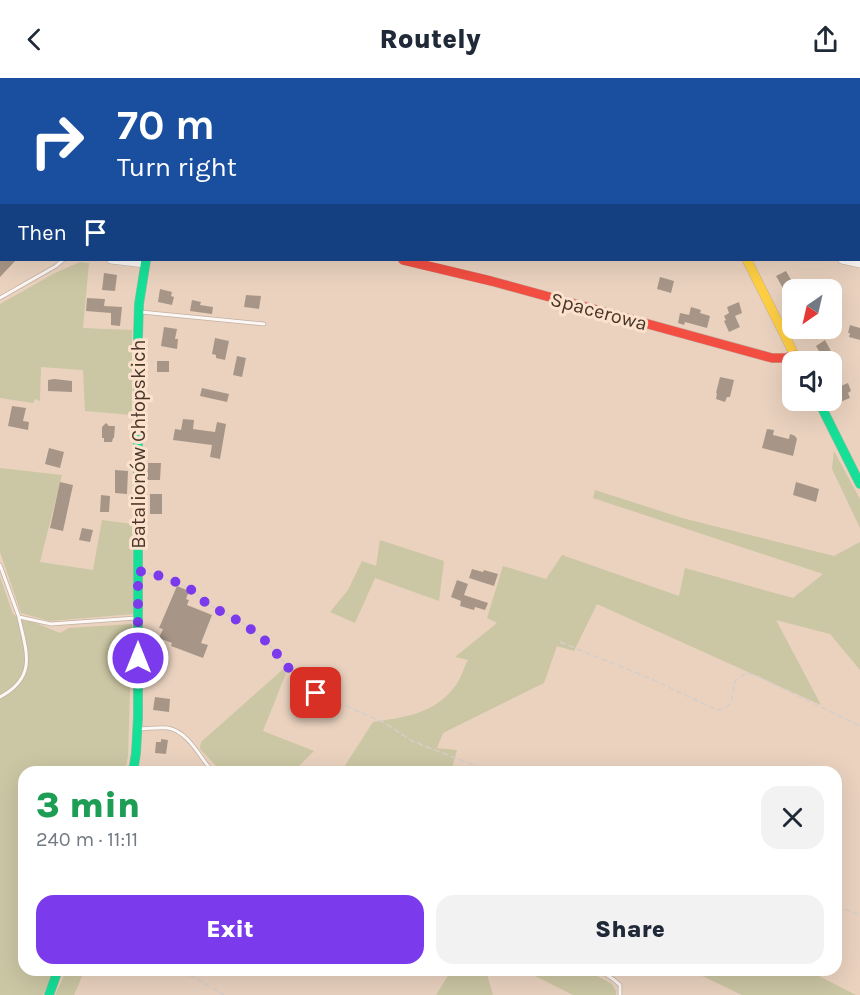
<!DOCTYPE html>
<html lang="en">
<head>
<meta charset="utf-8">
<style>
  :root { --surface:#fff; --page:#f2f2f3; --text:#1f2937; --muted:#747a83; --accent:#7c3aed }
  body { margin:0; font-family:Karla,sans-serif; background:var(--page); color:var(--text); height:100vh; display:flex; flex-direction:column; font-size:22px; white-space:nowrap }
  * { box-sizing:border-box; margin:0 }
  p { font-size:20px; color:var(--muted) }
  .icon { flex:none; width:33px; height:33px; fill:none; stroke:currentColor; stroke-width:2; stroke-linecap:round; stroke-linejoin:round }
  .map { position:relative; flex:1; overflow:hidden }
  .drawer { position:absolute; left:18px; top:688px; width:824px; height:210px; display:flex; flex-direction:column; background:var(--surface); border-radius:18px; box-shadow:0 6px 24px #0002 }
  .drawer>* { flex:none }
  .banner { position:absolute; left:0px; top:0px; width:861px; height:183px; box-shadow:0 6px 24px #0002; background:#1a4fa0; color:#fff; overflow:hidden }
  .needle { width:39px; rotate:214deg }
  .controls { position:absolute; left:782px; top:201px; display:grid; gap:12px }
  .controls a { display:grid; place-items:center; width:60px; height:60px; border-radius:12px; background:var(--surface); box-shadow:0 6px 24px #0002; font-size:30px }
  .pin { position:absolute; display:grid; place-items:center; width:51px; height:51px; color:#fff; margin:-26px; border-radius:12px; box-shadow:0 3px 9px #0006 }
  .me { position:absolute; width:66px; margin:-33px; rotate:0deg; stroke-linejoin:round; filter:drop-shadow(0 0 4px #0008) }
  .turn { display:flex; align-items:center; gap:21px; height:126px; padding:0 18px; font-size:27px }
  .turn .icon { width:78px; height:78px; stroke-width:2.5 }
  .turn b { display:block; font-size:42px; line-height:51px }
  .then { display:flex; align-items:center; height:57px; padding:0 18px; background:#0003; gap:12px; font-size:22px }
  .round { display:grid; place-items:center; flex:none; width:63px; height:63px; border-radius:18px; background:var(--page) }
  .head { display:flex; align-items:center; justify-content:space-between; height:102px; padding:0 18px }
  h1 { font-size:36px; font-weight:800; line-height:45px; color:#1e9e55 }
  .action { display:flex; gap:12px; margin-top:auto; padding:12px 18px }
  .action a { flex:1; height:69px; border-radius:18px; background:var(--accent); color:#fff; font-size:24px; font-weight:800; line-height:69px; text-align:center }
  .action a+a { background:var(--page); color:var(--text) }
  header { display:flex; justify-content:space-between; align-items:center; height:78px; padding:0 18px; background:var(--surface); font-size:27px; font-weight:800 }
  .map>svg:first-child { display:block }
</style>
</head>
<body>
<header><svg class="icon" aria-label="back" viewBox="0 0 24 24"><path d="M15 5l-7 7 7 7"/></svg>Routely<svg class="icon" aria-label="share" viewBox="0 0 24 24"><path d="M12 15V3M7 8l5-5 5 5M5 13v7h14v-7"/></svg></header>
<div class="map">
<svg width="860" height="917" viewBox="0 0 860 917">
  <rect width="100%" height="100%" fill="#ead2bf"/>
  <path fill="#cbc6a3" d="M80 184 89 185 83 250 132 252V337L85 333 83 292 41 289 40 323 35 321 33 325 0 320V226L55 195Z
    M834 373 860 421V450L832 391Z
    M0 390 62 397 40 484 93 492 102 442 132 446 134 536 50 543 21 535 0 474Z
    M595 412 682 440 834 478 860 464V592L830 556 776 542 821 627 597 526 574 573 557 568 544 605 443 655 437 670 457 672 451 694H352L343 693 346 686 373 644C404 639 431 637 453 611 460 604 463 591 468 582L455 579 497 545 487 540 503 488 546 501 562 477 679 518 685 490 793 520 823 496 593 420Z
    M380 462 444 483 439 523 375 500 355 545 330 534 348 512 362 483 376 488Z
    M0 499 13 536 26 544V541L60 555 69 550 132 546 128 678 125 694H24V892L53 893 43 917H0Z
    M290 585 263 653 314 673 293 694H222L200 671 201 664Z
    M66 893H78L83 896 74 917H55Z
    M451 893H486L493 917H436Z
    M525 893H588L612 906 616 913V917H573Z
    M692 893H809L856 917H742Z"/>
  <path fill="#a79687" d="M0 182H16L0 199Z
    M786 193 794 207 784 212 776 198Z
    M104 195 117 197 115 213 102 212Z
    M660 199 674 203 671 215 657 211Z
    M160 211 172 214 171 218 174 219 172 227 158 224Z
    M246 217 261 218 259 231 244 229Z
    M87 220 105 221 104 228 122 229 120 248 111 247V235L86 233Z
    M192 222 201 224 200 227 213 229 212 236 190 233Z
    M739 224 742 235 735 238 740 249 729 254 724 243 726 242 724 238 729 235 727 229Z
    M691 229 701 232 700 235 710 238 707 250 685 244 684 247 678 245 680 235 689 237Z
    M850 247 860 250V262L849 259 850 255H848Z
    M164 249 177 251 175 261H178L177 271 161 268Z
    M215 260 229 263 225 282 216 280V277L212 276Z
    M825 262 833 277 824 282 816 268Z
    M237 278 246 280 242 299 233 297Z
    M157 283H169V294H157Z
    M720 299 734 302 730 319H727L725 324 716 321 717 315H716Z
    M54 301 72 303V314L48 313V302Z
    M848 305 851 313 848 315 850 320 840 324 834 311Z
    M202 310 229 316 227 324 200 318Z
    M12 328 26 330 23 343 29 344 28 352 8 348Z
    M183 341 194 342 193 351 215 354 217 344 226 346 220 381 210 379 212 367 173 362 175 351 181 352Z
    M106 345 109 348H115L114 360H113L112 364H104V360H102V349Z
    M767 351 774 352 773 357 789 361 790 356 795 358 797 361 793 378 762 370Z
    M49 370 64 374 60 390 45 386Z
    M148 385H161L160 402H147Z
    M115 392 128 393 127 416 115 415Z
    M60 404 73 407 63 453 50 450Z
    M796 404 819 411 816 424 793 417Z
    M150 416H162V436H150Z
    M101 417 110 418 109 434H100Z
    M82 450 93 452 90 464 79 462Z
    M472 491 483 494 484 492 498 496 494 508 469 500Z
    M457 502 468 506 464 517 488 525 485 532 475 529 474 532 460 528 461 523 451 519Z
    M177 508 189 513 186 521 189 522 187 527 212 537 201 565 208 567 203 580 171 568 172 565 159 560 163 551 159 550Z
    M155 619 170 621 169 634 153 632Z
    M161 661 168 662 166 676 155 675 156 664H161Z"/>
  <g fill="none" stroke-linecap="round" stroke-linejoin="round">
    <defs>
      <path id="lane" d="M0 220 56 188 63 182
        M141 234 264 246
        M0 487 19 539 51 546 136 540
        M0 619C38 599 26 573 19 540
        M138 651C148 651 158 649 168 650 189 654 200 680 213 694
        M599 892 613 901 620 907V917"/>
      <path id="street" d="M826 0 829 2
        M860 16V17
        M0 149 2 150
        M111 182 145 186
        M842 182 860 186"/>
      <path id="fast" d="M818 322 860 406
        M133 694 136 675 138 639V259L139 226 146 182
        M49 917 58 892"/>
      <path id="slow" d="M747 182 798 284"/>
      <path id="jam" d="M179 0V2
        M654 0 655 2
        M403 182 491 203 772 280H785L795 277"/>
    </defs>
    <use href="#lane" stroke="#c3b0a2" stroke-width="4.5"/>
    <use href="#street" stroke="#c3b0a2" stroke-width="8"/>
    <use href="#fast" stroke="#c3b0a2" stroke-width="10"/>
    <use href="#slow" stroke="#c3b0a2" stroke-width="10"/>
    <use href="#jam" stroke="#c3b0a2" stroke-width="10"/>
    <path stroke="#d6cec8" stroke-width="1.5" stroke-dasharray="6 3" stroke-linecap="butt" d="M147 495 187 509 208 526 244 546 267 564 292 594 316 615 385 645 412 663 492 694
      M560 564 647 599 717 632 725 630 731 625 735 603 746 595 755 597 860 648
      M836 828 860 837
      M181 892 224 917"/>
    <use href="#lane" stroke="#fcf8f5" stroke-width="3"/>
    <use href="#street" stroke="#fcf8f5" stroke-width="7"/>
    <use href="#fast" stroke="#16e098" stroke-width="9"/>
    <use href="#slow" stroke="#ffcf43" stroke-width="9"/>
    <use href="#jam" stroke="#f24e42" stroke-width="9"/>
  </g>
  <g fill="none" stroke-linecap="round" stroke-linejoin="round">
    <path stroke="#7c3aed" stroke-width="10" stroke-dasharray="0 18" d="M138 580V493L154 496 187 508 207 526 244 546 267 564 292 594 316 615"/>
  </g>
  <g text-anchor="middle" stroke-width="6" stroke-linejoin="round" paint-order="stroke">
    <g font-size="20" fill="#483629" stroke="#fce1cc">
      <text transform="translate(599 233) rotate(15)" y="7">Spacerowa</text>
      <text transform="translate(138 366) rotate(-90)" y="7">Batalionów Chłopskich</text>
    </g>
  </g>
</svg>
<div class="controls">
<a><svg class="needle" viewBox="-14 -14 28 28"><path d="M0-13l5 13h-10z" fill="#e53935"/><path d="M0 13l5-13h-10z" fill="#747a83"/></svg></a>
<a><svg class="icon" aria-label="sound" viewBox="0 0 24 24"><path d="M4 9h4l5-4v14l-5-4H4zM17 9q2 3 0 6"/></svg></a>
</div>
<div class="pin" style="left:316px;top:615px;background:#d93025"><svg class="icon" aria-label="arrive" viewBox="0 0 24 24"><path d="M6 21V4h12l-3 4 3 4H6"/></svg></div>
<svg class="me" style="left:138px;top:580px" viewBox="-20 -20 40 40"><circle r="17" fill="#7c3aed" stroke="#fff" stroke-width="3"/><path d="M0-11L8 9 0 5-8 9z" fill="#fff"/></svg>
<div class="banner">
<div class="turn"><svg class="icon" aria-label="right" viewBox="0 0 24 24"><path d="M7 20v-9h11M14 6l5 5-5 5"/></svg><div><b>70 m</b>Turn right</div></div>
<div class="then">Then<svg class="icon" aria-label="arrive" viewBox="0 0 24 24"><path d="M6 21V4h12l-3 4 3 4H6"/></svg></div>
</div>
<section class="drawer">
<div class="head"><div><h1>3 min</h1><p>240 m · 11:11</p></div><a class="round"><svg class="icon" aria-label="close" viewBox="0 0 24 24"><path d="M6 6l12 12M18 6L6 18"/></svg></a></div>
<div class="action"><a>Exit</a><a>Share</a></div>
</section>
</div>
</body>
</html>
